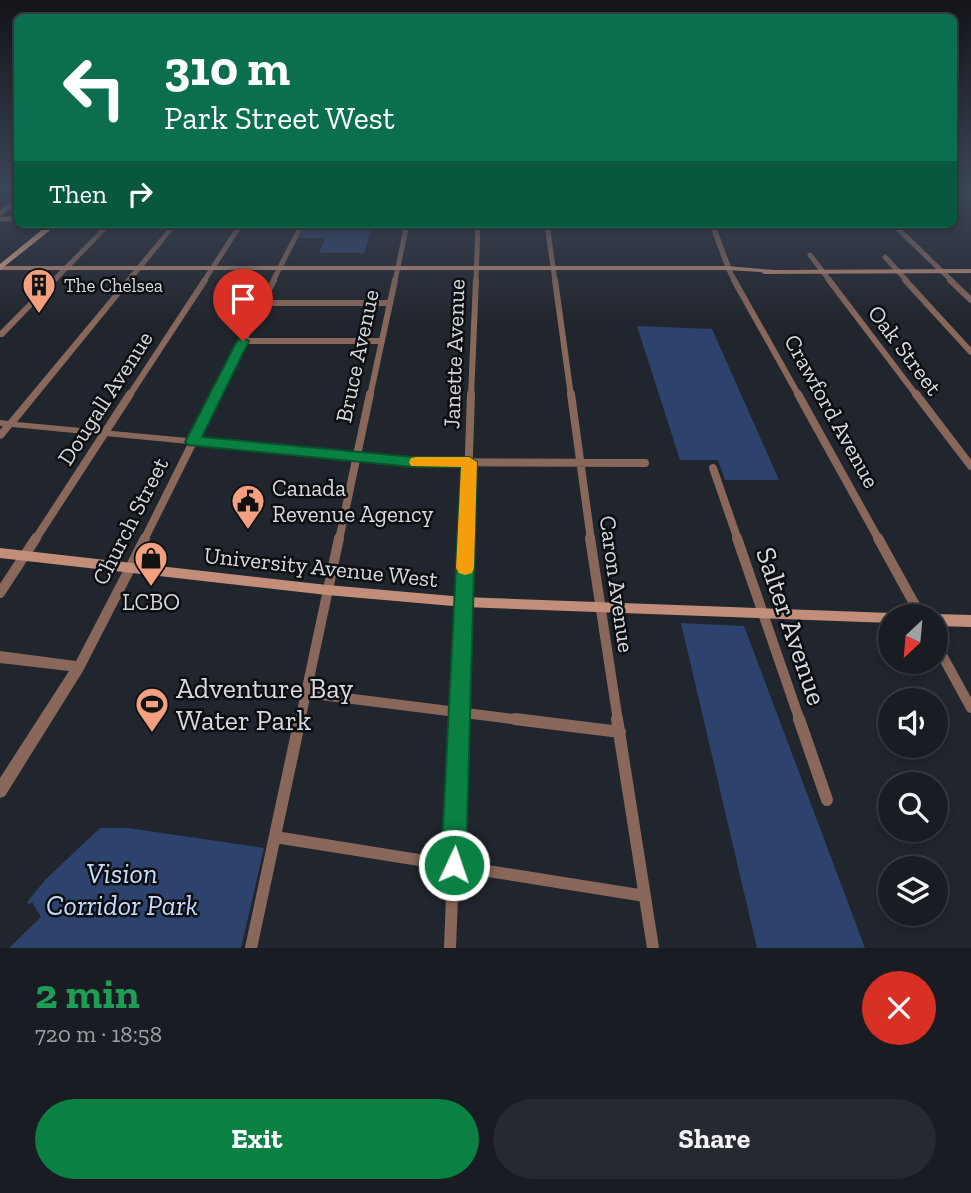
<!DOCTYPE html>
<html lang="en">
<head>
<meta charset="utf-8">
<style>
  :root { --surface:#191c22; --page:#26292f; --text:#f1f3f6; --muted:#9fa1a5; --line:#373a40; --accent:#0b8043 }
  body { margin:0; font-family:"Zilla Slab",serif; background:var(--page); color:var(--text); height:100vh; display:flex; flex-direction:column; font-size:26px; white-space:nowrap }
  * { box-sizing:border-box; margin:0 }
  p { font-size:23px; color:var(--muted) }
  .icon { flex:none; width:38px; height:38px; fill:none; stroke:currentColor; stroke-width:2; stroke-linecap:round; stroke-linejoin:round }
  .map { position:relative; height:948px; overflow:hidden }
  .details { display:flex; flex-direction:column; background:var(--surface); flex:1 }
  .details>* { flex:none }
  .banner { position:absolute; left:14px; top:14px; width:943px; height:214px; border-radius:10px; box-shadow:0 4px 10px #0003,0 0 0 2px var(--line); background:#0b6e4f; color:#fff; overflow:hidden }
  .needle { width:46px; rotate:206deg }
  .buttons { position:absolute; left:878px; top:604px; display:grid; gap:14px }
  .buttons a { display:grid; place-items:center; width:70px; height:70px; border-radius:50%; background:var(--surface); box-shadow:0 4px 10px #0003,0 0 0 2px var(--line); font-size:35px }
  .pin { position:absolute; display:grid; place-items:center; width:60px; height:60px; color:#fff; margin:-72px -30px; border-radius:50% 50% 50% 0; rotate:-45deg; box-shadow:0 0 7px #0007 }
  .pin .icon { rotate:45deg }
  .me { position:absolute; width:77px; margin:-38px; rotate:3deg; stroke-linejoin:round; filter:drop-shadow(0 0 5px #0008) }
  .turn { display:flex; align-items:center; gap:24px; height:147px; padding:0 35px; font-size:32px }
  .turn .icon { width:91px; height:91px; stroke-width:2.5 }
  .turn b { display:block; font-size:49px; line-height:60px }
  .then { display:flex; align-items:center; height:66px; padding:0 35px; background:#0003; gap:14px; font-size:26px }
  .round { display:grid; place-items:center; flex:none; width:74px; height:74px; border-radius:37px; background:var(--page) }
  .head { display:flex; align-items:center; justify-content:space-between; height:119px; padding:0 35px }
  h1 { font-size:42px; font-weight:800; line-height:52px; color:#1e9e55 }
  .button { display:flex; gap:14px; margin-top:auto; padding:14px 35px }
  .button a { flex:1; height:80px; border-radius:42px; background:var(--accent); color:#fff; font-size:28px; font-weight:800; line-height:80px; text-align:center }
  .button a+a { background:var(--page); color:var(--text) }
  .map>svg:first-child { display:block }
</style>
</head>
<body>
<div class="map">
<svg width="971" height="948" viewBox="0 0 971 948">
  <rect width="100%" height="100%" fill="#21252d"/>
  <path fill="#2d436e" d="M306 224H373L364 253H319L325 238H298Z
    M637 326 712 329 779 480H725L718 460H680Z
    M681 623 744 626 865 948H757Z
    M100 828H128L264 848 241 948H9L41 917 32 902 29 905 27 902 46 879Z"/>
  <g fill="none" stroke-linecap="round" stroke-linejoin="round">
    <path stroke="#89685b" stroke-width="5" d="M0 213 18 200
      M0 219H18
      M547 224 555 281
      M893 224 952 281
      M810 255 830 281
      M885 257 907 281
      M730 272 735 281
      M204 281 241 224
      M273 281 302 224
      M395 281 407 224
      M476 281 478 224"/>
    <path stroke="#89685b" stroke-width="6" d="M555 280 571 396
      M734 280 799 396
      M829 280 917 396
      M905 280 971 352
      M950 280 971 300
      M263 303H390
      M243 341H382
      M129 396 205 280
      M216 396 274 280
      M370 396 395 280
      M471 396 476 280"/>
    <path stroke="#89685b" stroke-width="8" d="M571 394 591 540
      M798 394 879 540
      M916 394 971 466
      M356 457 413 462 645 463
      M713 468 738 540
      M35 540 130 394
      M144 540 217 394
      M339 540 370 394
      M466 540 471 394"/>
    <path stroke="#89685b" stroke-width="10" d="M590 538 618 721
      M737 538 800 721
      M878 538 921 616
      M130 568 145 538
      M0 593 36 538
      M936 644 971 708
      M305 693 529 721
      M300 721 339 538
      M459 721 466 538"/>
    <path stroke="#89685b" stroke-width="12" d="M515 719 620 732
      M617 719 653 948
      M799 719 827 800
      M275 837 645 896
      M251 948 300 719
      M450 948 459 719"/>
    <path fill="#89685b" fill-rule="evenodd" d="M106 224H112L3 337H0V331Z
      M172 224H178L17 422 356 454 361 457 359 459 356 460 12 427 3 438 0 439V430L3 426H0V420L8 421Z
      M709 224H715L733 272 732 273 727 272Z
      M130 564 134 565 136 568 83 671 5 796 0 798V778L69 671 0 663V651L76 661 126 565Z"/>
    <path fill="#c38e79" fill-rule="evenodd" d="M0 266H728L774 270 971 269V273L764 274 761 272 728 270H0Z
      M0 548 327 585 464 597 891 613 896 616H891V623L464 607 327 595 0 558Z
      M936 614 971 615V627L936 626V616H932Z"/>
    <path fill="#efac90" fill-rule="evenodd" d="M49 224H58L0 270V264Z"/>
  </g>
  <linearGradient id="sky" x2="0" y2="1"><stop stop-color="#121419"/><stop offset="0.59" stop-color="#3d4657"/><stop offset="1" stop-color="#3d4657" stop-opacity="0"/></linearGradient>
  <rect width="971" height="322" fill="url(#sky)"/>
  <path fill="#0b8043" stroke="#07532c" stroke-width="2" d="M243 338 249 341 202 437 413 457H469L477 462 466 865 463 874 454 878 445 874 441 865 461 467H413L188 445 185 442 237 341Z"/>
  <path fill="#f59e0b" d="M416 457H469L477 462 474 568 472 573 465 575 459 573 456 568 461 467 411 466 409 462 411 458Z"/>
  <defs>
    <symbol id="building-pin" viewBox="-11 -11 22 30"><path d="M0 17L-7.5 6A9.5 9.5 0 1 1 7.5 6Z" fill="#f2a07f" stroke="#0c0e11"/><path d="M-4-6H4V6H1V3H-1V6H-4ZM-2.5-4.3h1.7v1.8h-1.7ZM.8-4.3h1.7v1.8H.8ZM-2.5-1h1.7V.8h-1.7ZM.8-1h1.7V.8H.8Z" fill="#111"/></symbol>
    <symbol id="civic-pin" viewBox="-11 -11 22 30"><path d="M0 17L-7.5 6A9.5 9.5 0 1 1 7.5 6Z" fill="#f2a07f" stroke="#0c0e11"/><path d="M-.6-6.5H3V-4.5H.6V-3L4-1V1h2V6H-6V1h2V-1L-.6-3ZM-1.2 2.5V6h2.4V2.5Z" fill="#111"/></symbol>
    <symbol id="shop-pin" viewBox="-11 -11 22 30"><path d="M0 17L-7.5 6A9.5 9.5 0 1 1 7.5 6Z" fill="#f2a07f" stroke="#0c0e11"/><path d="M-5-2.5h2.3a2.7 3.5 0 0 1 5.4 0H5L5.5 6h-11ZM-1.5-2.5h3a1.5 2.3 0 0 0-3 0Z" fill="#111"/></symbol>
    <symbol id="stadium-pin" viewBox="-11 -11 22 30"><path d="M0 17L-7.5 6A9.5 9.5 0 1 1 7.5 6Z" fill="#f2a07f" stroke="#0c0e11"/><path d="M0-5a6.5 5 0 1 0 0 10a6.5 5 0 1 0 0-10ZM-3.5-1.8h7v3.6h-7Z" fill="#111"/></symbol>
  </defs>
  <g fill-rule="evenodd">
    <use href="#building-pin" x="20" y="266" width="38" height="52"/>
    <use href="#civic-pin" x="229" y="482" width="38" height="52"/>
    <use href="#shop-pin" x="132" y="539" width="38" height="52"/>
    <use href="#stadium-pin" x="133" y="685" width="38" height="52"/>
  </g>
  <g text-anchor="middle" stroke-width="5" stroke-linejoin="round" paint-order="stroke">
    <g font-size="19" fill="#d6d9de" stroke="#0c0e11" text-anchor="start">
      <text x="64" y="292">The Chelsea</text>
    </g>
    <g font-size="23" fill="#d6d9de" stroke="#0c0e11">
      <text transform="translate(905 350) rotate(53)" y="8">Oak Street</text>
      <text transform="translate(454 354) rotate(-88)" y="8">Janette Avenue</text>
      <text transform="translate(357 356) rotate(-78)" y="8">Bruce Avenue</text>
      <text transform="translate(105 398) rotate(-57)" y="8">Dougall Avenue</text>
      <text transform="translate(832 411) rotate(61)" y="8">Crawford Avenue</text>
      <text transform="translate(130 521) rotate(-63)" y="8">Church Street</text>
      <text transform="translate(321 567) rotate(6)" y="8">University Avenue West</text>
      <text transform="translate(617 584) rotate(82)" y="8">Caron Avenue</text>
    </g>
    <g font-size="23" fill="#d6d9de" stroke="#0c0e11" text-anchor="start">
      <text x="272" y="496">Canada<tspan x="272" dy="26">Revenue Agency</tspan></text>
      <text x="151" y="610" text-anchor="middle">LCBO</text>
    </g>
    <g font-size="28" fill="#d6d9de" stroke="#0c0e11">
      <text transform="translate(792 626) rotate(71)" y="10">Salter Avenue</text>
    </g>
    <g font-size="28" fill="#d6d9de" stroke="#0c0e11" text-anchor="start">
      <text x="176" y="698">Adventure Bay<tspan x="176" dy="32">Water Park</tspan></text>
    </g>
    <g font-size="28" font-style="italic" fill="#c8dbff" stroke="#0c0e11">
      <text x="122" y="883">Vision<tspan x="122" dy="32">Corridor Park</tspan></text>
    </g>
  </g>
</svg>
<div class="buttons">
<a><svg class="needle" viewBox="-14 -14 28 28"><path d="M0-13l5 13h-10z" fill="#e53935"/><path d="M0 13l5-13h-10z" fill="#9fa1a5"/></svg></a>
<a><svg class="icon" aria-label="sound" viewBox="0 0 24 24"><path d="M4 9h4l5-4v14l-5-4H4zM17 9q2 3 0 6"/></svg></a>
<a><svg class="icon" aria-label="search" viewBox="0 0 24 24"><circle cx="10" cy="10" r="6"/><path d="M15 15l6 6"/></svg></a>
<a><svg class="icon" aria-label="layers" viewBox="0 0 24 24"><path d="M12 4l9 5-9 5-9-5zM3 14l9 5 9-5"/></svg></a>
</div>
<div class="pin" style="left:243px;top:341px;background:#d93025"><svg class="icon" aria-label="arrive" viewBox="0 0 24 24"><path d="M6 21V4h12l-3 4 3 4H6"/></svg></div>
<svg class="me" style="left:454px;top:865px" viewBox="-20 -20 40 40"><circle r="17" fill="#0b8043" stroke="#fff" stroke-width="3"/><path d="M0-11L8 9 0 5-8 9z" fill="#fff"/></svg>
<div class="banner">
<div class="turn"><svg class="icon" aria-label="left" viewBox="0 0 24 24"><path d="M17 20v-9H6M10 6l-5 5 5 5"/></svg><div><b>310 m</b>Park Street West</div></div>
<div class="then">Then<svg class="icon" aria-label="right" viewBox="0 0 24 24"><path d="M7 20v-9h11M14 6l5 5-5 5"/></svg></div>
</div>
</div>
<section class="details">
<div class="head"><div><h1>2 min</h1><p>720 m · 18:58</p></div><a class="round" style="background:#d93025;color:#fff"><svg class="icon" aria-label="close" viewBox="0 0 24 24"><path d="M6 6l12 12M18 6L6 18"/></svg></a></div>
<div class="button"><a>Exit</a><a>Share</a></div>
</section>
</body>
</html>
